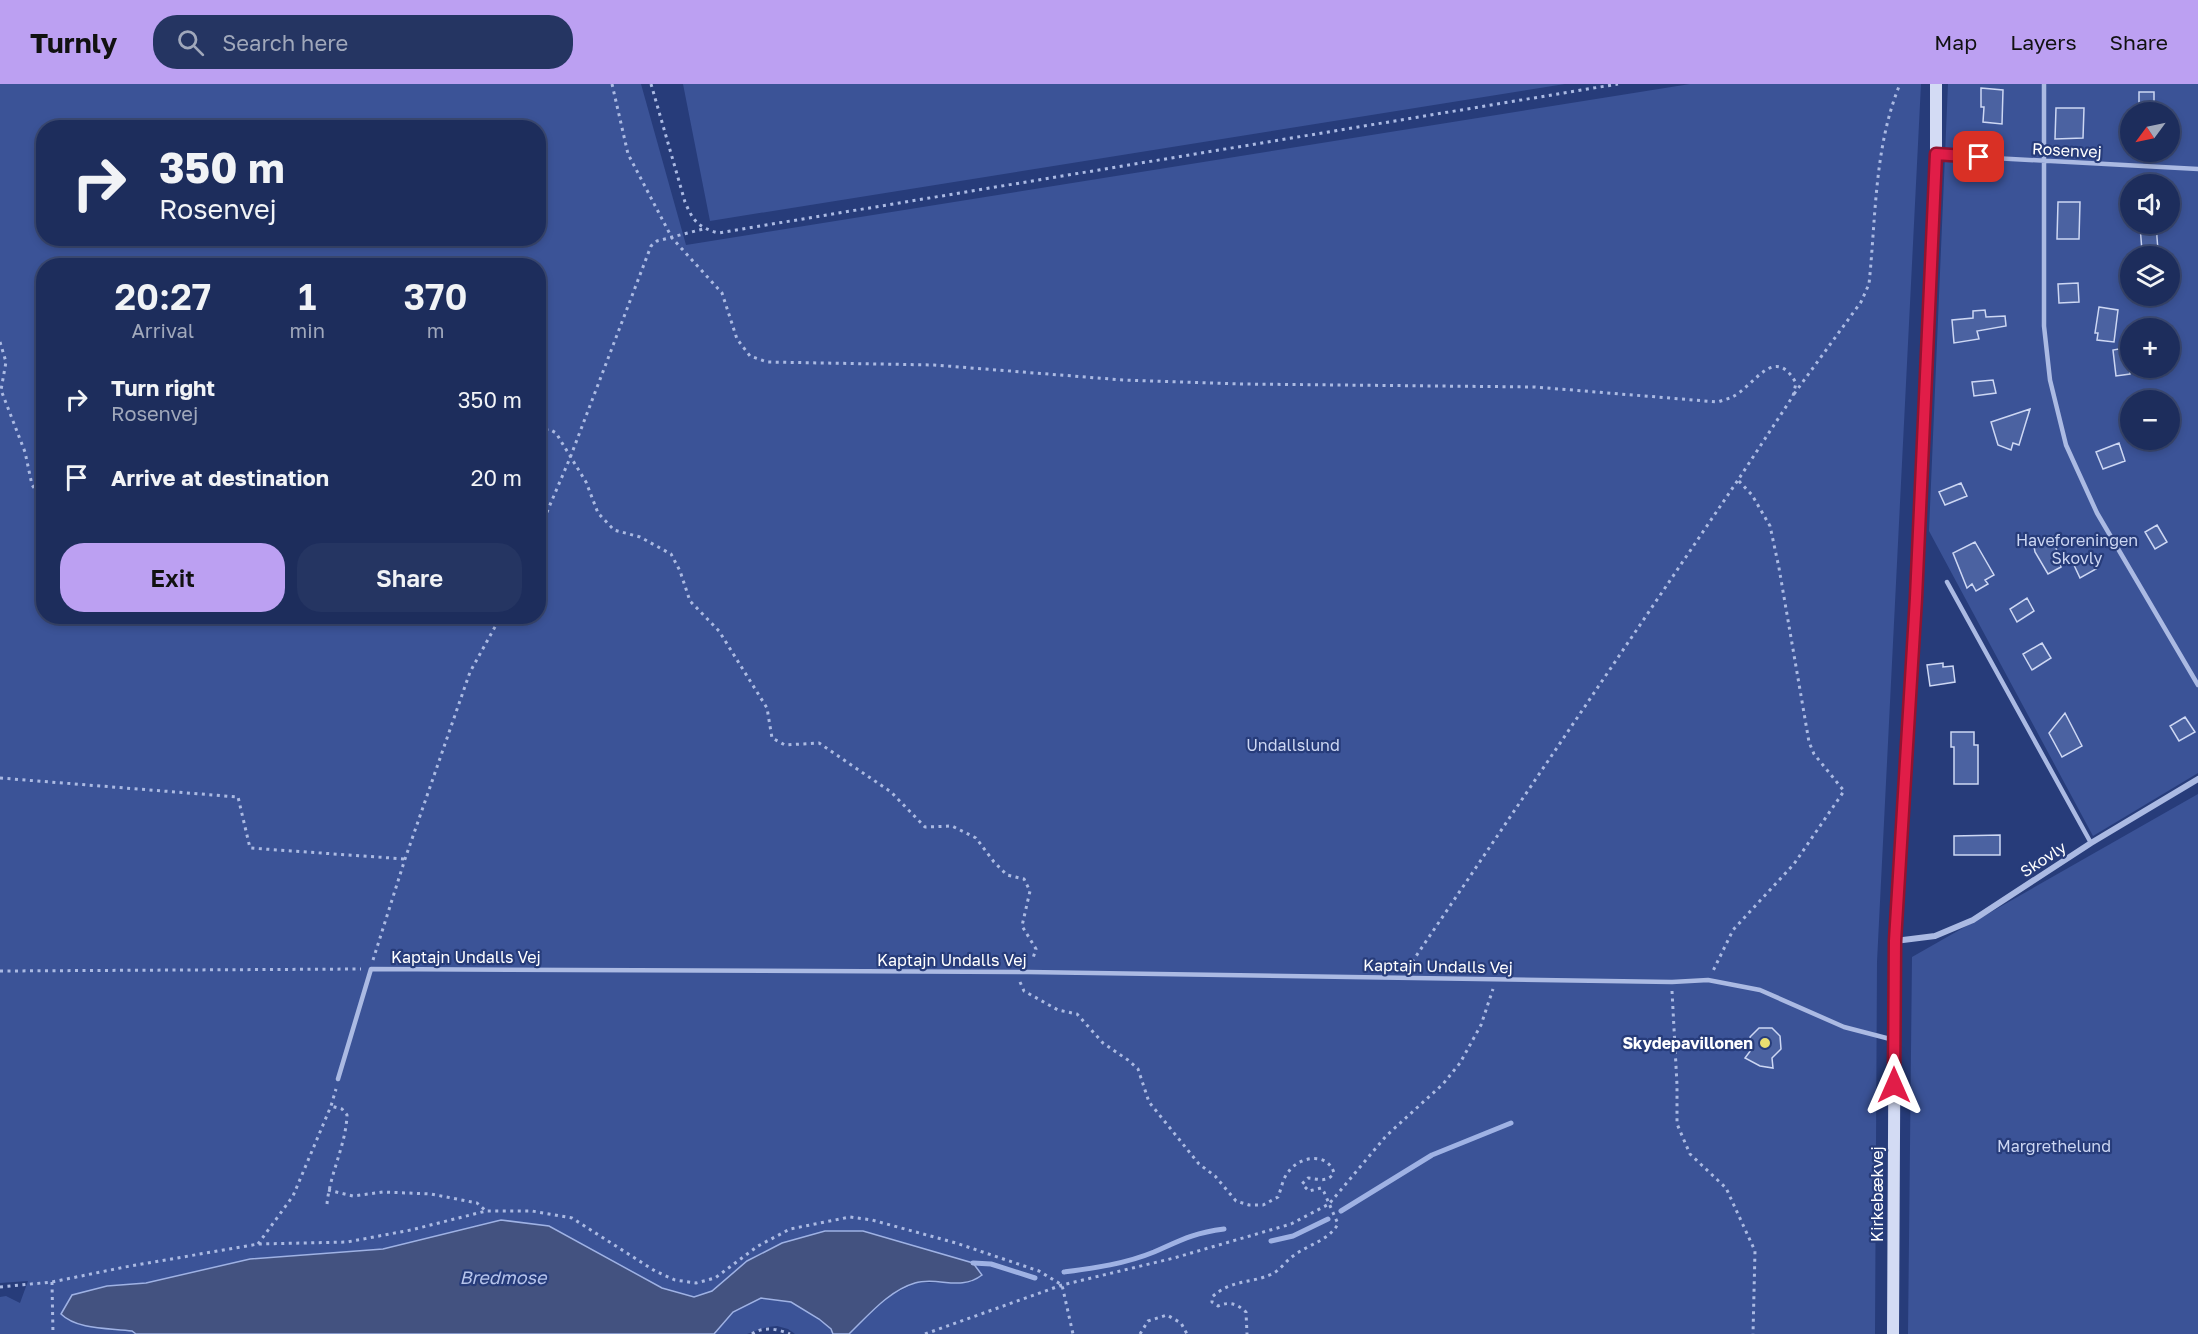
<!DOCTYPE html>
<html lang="en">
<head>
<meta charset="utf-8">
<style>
  :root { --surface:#1d2d5c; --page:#253562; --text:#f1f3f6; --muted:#a0a8bb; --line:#3b4972; --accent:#bca0f2 }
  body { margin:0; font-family:"Golos Text",sans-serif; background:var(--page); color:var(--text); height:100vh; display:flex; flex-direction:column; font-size:22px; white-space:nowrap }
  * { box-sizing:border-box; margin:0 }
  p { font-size:20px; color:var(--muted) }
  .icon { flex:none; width:33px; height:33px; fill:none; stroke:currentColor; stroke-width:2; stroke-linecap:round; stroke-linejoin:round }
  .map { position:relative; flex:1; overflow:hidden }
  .sheet { position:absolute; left:36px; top:174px; width:510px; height:366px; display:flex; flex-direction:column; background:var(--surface); border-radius:24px; box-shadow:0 3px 9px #0003,0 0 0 2px var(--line) }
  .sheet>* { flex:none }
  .top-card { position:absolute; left:36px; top:36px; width:510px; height:126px; border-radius:24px; box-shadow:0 3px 9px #0003,0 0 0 2px var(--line); background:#1d2d5c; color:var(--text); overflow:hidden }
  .needle { width:39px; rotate:237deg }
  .controls { position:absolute; left:2120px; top:18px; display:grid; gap:12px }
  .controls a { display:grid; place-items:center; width:60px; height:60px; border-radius:50%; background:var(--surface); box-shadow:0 3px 9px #0003,0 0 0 2px var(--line); font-size:30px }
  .pin { position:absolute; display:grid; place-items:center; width:51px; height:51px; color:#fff; margin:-26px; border-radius:12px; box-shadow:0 3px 9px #0006 }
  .me { position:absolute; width:66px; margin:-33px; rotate:0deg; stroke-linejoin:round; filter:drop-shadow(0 0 4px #0008) }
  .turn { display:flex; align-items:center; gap:21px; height:126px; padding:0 24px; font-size:27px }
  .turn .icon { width:78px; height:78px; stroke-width:2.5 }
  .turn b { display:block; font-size:42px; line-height:51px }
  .eta { display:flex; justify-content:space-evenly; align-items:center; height:102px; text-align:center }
  .eta b { font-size:36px; font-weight:600; line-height:42px }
  .cta { display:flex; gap:12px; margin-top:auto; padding:12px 24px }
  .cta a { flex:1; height:69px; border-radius:24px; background:var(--accent); color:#111; font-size:24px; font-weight:600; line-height:69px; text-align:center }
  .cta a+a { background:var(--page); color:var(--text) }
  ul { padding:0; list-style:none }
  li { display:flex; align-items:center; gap:18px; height:78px; padding:0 24px }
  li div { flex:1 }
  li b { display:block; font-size:22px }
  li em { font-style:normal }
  header { display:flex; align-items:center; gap:36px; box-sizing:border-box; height:84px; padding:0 30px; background:var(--accent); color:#111 }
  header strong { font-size:28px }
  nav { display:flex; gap:33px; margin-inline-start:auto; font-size:21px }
  .search { width:420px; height:54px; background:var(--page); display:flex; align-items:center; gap:15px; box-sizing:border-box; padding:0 21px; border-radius:24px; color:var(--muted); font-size:22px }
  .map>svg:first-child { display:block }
</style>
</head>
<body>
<header>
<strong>Turnly</strong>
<div class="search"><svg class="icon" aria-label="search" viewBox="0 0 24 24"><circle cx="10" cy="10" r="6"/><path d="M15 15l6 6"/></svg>Search here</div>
<nav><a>Map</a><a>Layers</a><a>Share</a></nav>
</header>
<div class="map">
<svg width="2198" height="1250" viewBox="0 0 2198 1250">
  <rect width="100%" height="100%" fill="#273c7a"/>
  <path fill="#3b5397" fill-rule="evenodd" d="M0 0H641L686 161 1690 0H1921L1877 878 1875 1250H849L889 1212 916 1199 972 1198V1179L863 1147H825L782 1159 747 1177 712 1207 694 1213 662 1204 549 1142 501 1136 383 1165 250 1175 146 1199 107 1202 72 1211 84 1241 132 1247 136 1250H0V1213L6 1212 20 1219 28 1197 0 1199ZM44 44H538V154H44ZM44 182H538V532H44Z
    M683 0H1565L710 137Z
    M1948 0H2198V689L2093 752 1929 447ZM2130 28H2169V68H2130ZM2130 100H2169V140H2130ZM2130 172H2169V212H2130ZM2130 244H2169V284H2130ZM2130 316H2169V356H2130Z
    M2198 710V1250H1908L1912 873Z
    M761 1214C770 1215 782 1215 791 1217 801 1221 829 1240 833 1250H795L788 1245 777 1242 767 1243 747 1250H714L733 1228Z"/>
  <path fill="#435280" stroke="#9fb2e4" stroke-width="1.5" d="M501 1136 549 1142 662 1204 694 1213 712 1207 747 1177 782 1159 825 1147H863L973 1179 982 1191C960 1208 938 1192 915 1199 888 1207 868 1232 849 1250H833L831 1245 819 1235 791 1218 761 1214 733 1228 714 1250H136L132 1247C110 1244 77 1246 61 1230L72 1211 107 1202 146 1199 250 1175 383 1165Z"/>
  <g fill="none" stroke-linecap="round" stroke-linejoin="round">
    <path stroke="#9fb2e4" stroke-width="5" d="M1341 1127 1432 1071 1511 1039
      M1271 1157 1293 1152 1328 1135
      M973 1179 991 1180 1035 1194
      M1064 1188C1094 1184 1125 1180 1154 1168 1181 1156 1193 1149 1224 1145"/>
  </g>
  <path fill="#4b62a1" stroke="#cdd7f3" stroke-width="1.5" d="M1981 4 2003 6 2002 40 1983 38 1984 23H1981Z
    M2139 8H2154V27H2139Z
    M2056 24H2084L2083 54 2055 55Z
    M2058 118H2080L2079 155H2057Z
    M2156 141 2158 166 2142 167 2140 142Z
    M2078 199 2079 218 2059 219 2058 200Z
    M2099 223 2118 226 2114 258 2097 256 2098 249H2095Z
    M1985 226 1986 233 2005 232 2006 242 1977 247 1979 255 1954 259 1952 236 1973 234V227Z
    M2130 263V290L2116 292 2113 266Z
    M1993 296 1996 309 1974 312 1972 298Z
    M2030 325 2019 361 2013 359 2011 366 1998 361 1991 338Z
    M2119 359 2125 377 2103 385 2096 368Z
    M1961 399 1967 412 1945 421 1939 408Z
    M2157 441 2167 458 2155 465 2145 448Z
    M2053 452 2061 483 2048 490 2035 468 2033 456Z
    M1975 458 1994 491 1985 496 1988 500 1976 507 1972 500 1967 504 1953 469Z
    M2089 472 2096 485 2080 494 2074 481Z
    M2027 514 2034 527 2017 538 2010 525Z
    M2042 559 2051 574 2032 586 2023 570Z
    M1943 579V583L1953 582 1955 598 1930 602 1927 581Z
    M2065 629 2082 662 2062 673 2049 649Z
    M2185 633 2195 648 2179 657 2170 642Z
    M1951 648H1974V661H1978V700H1954V663H1951Z
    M2000 751V771H1954V752Z
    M1759 944H1772L1780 952 1781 965 1772 974 1773 984 1760 982 1745 974 1751 966 1750 953Z"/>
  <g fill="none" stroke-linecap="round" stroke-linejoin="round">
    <path stroke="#abbae3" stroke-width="3" stroke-dasharray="3 4.5" stroke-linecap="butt" d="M612 0 628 70 672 154 722 209 737 255 750 272 767 278 934 281 1123 296 1242 300 1535 303 1718 318C1723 316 1728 315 1732 313 1754 303 1774 259 1796 299L1793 312 1738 396 1752 411 1770 442 1779 484 1809 658 1814 670 1844 707 1794 780 1733 846 1713 887
      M651 0 685 118C693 137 698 143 718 149L1618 0
      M0 258 6 278 1 306 25 368 32 401 44 417
      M1794 310 1861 218 1869 200C1876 134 1874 63 1900 0
      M538 347 549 345 556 349 586 398 598 429 614 446 640 453 671 470 680 487 690 517 719 547 767 624 772 654 785 661 819 659 891 708 925 743 952 742 976 754 994 778 1007 791 1024 795 1030 807 1022 842 1036 865 1032 877
      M538 449 570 374 651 162 657 157 703 145
      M0 694 238 713 250 764 405 775
      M373 876 405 775 470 588 501 532
      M1408 884 1738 396
      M0 887 361 885
      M1020 898 1024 907 1058 926 1077 930 1103 959 1128 976 1138 985 1149 1018 1199 1080 1215 1092 1236 1117 1249 1121H1263L1278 1113C1281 1106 1283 1093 1289 1087 1300 1072 1328 1068 1334 1089 1327 1099 1319 1095 1308 1094L1302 1100 1309 1107 1321 1104 1324 1108 1338 1140C1328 1157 1309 1160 1293 1172 1286 1177 1280 1186 1272 1190 1250 1200 1232 1195 1212 1213V1218L1218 1222C1230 1217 1237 1220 1246 1228L1247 1250
      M1672 907 1677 1001V1040L1690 1070 1726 1104 1755 1167 1753 1250
      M328 1106 353 1112 383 1108 431 1110 477 1119 486 1127
      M327 1120C330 1089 346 1061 347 1031L342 1025 331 1022
      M258 1160 293 1112 331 1022 336 1005
      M52 1198 53 1250
      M0 1203 52 1198 125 1183 258 1160 347 1158 411 1146 486 1127H532L572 1134 655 1187 675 1196 696 1199 715 1194 758 1162 790 1145 850 1133 872 1136 956 1159 1039 1187 1062 1201 1073 1250
      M752 1250C763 1242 778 1245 790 1250
      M925 1250 1062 1201 1174 1174 1291 1140 1329 1120 1386 1052 1443 1000 1460 979 1481 941 1493 905
      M1140 1250 1148 1237 1167 1231 1181 1239 1187 1250"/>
    <path stroke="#abbae3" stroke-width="4.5" d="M2044 0V242L2050 296 2066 361 2097 429 2198 601
      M1938 71 2198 85
      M1947 498 2091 759
      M338 995 371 885 1028 888 1672 898 1708 896 1760 906 1844 943 1894 956"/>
    <path stroke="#abbae3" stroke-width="6" d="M1895 857 1935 852 1973 836 2091 759 2198 695"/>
    <path stroke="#d3dbf4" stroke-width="12" d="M1893 1250 1895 857 1916 515 1936 70V0"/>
  </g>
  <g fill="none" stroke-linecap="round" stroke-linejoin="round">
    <defs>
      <path id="route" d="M1894 1001 1895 857 1916 514 1936 70 1979 73"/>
    </defs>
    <use href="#route" stroke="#92132f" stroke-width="15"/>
    <use href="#route" stroke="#e11d48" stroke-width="10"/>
  </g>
  <circle fill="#ebdf71" stroke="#273c7a" stroke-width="2" cx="1765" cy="959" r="6"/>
  <g text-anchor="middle" stroke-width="4.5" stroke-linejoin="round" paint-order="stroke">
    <g font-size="16" fill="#fff" stroke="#273c7a">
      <text transform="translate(2067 66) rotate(3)" y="6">Rosenvej</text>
      <text transform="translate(2043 775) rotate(-33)" y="6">Skovly</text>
      <text x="466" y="879">Kaptajn Undalls Vej</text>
      <text x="952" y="882">Kaptajn Undalls Vej</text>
      <text transform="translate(1438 882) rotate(1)" y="6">Kaptajn Undalls Vej</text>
      <text transform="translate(1877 1110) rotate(-90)" y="6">Kirkebækvej</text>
    </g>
    <g font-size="16" fill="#cdd7f3" stroke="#273c7a">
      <text x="2077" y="462">Haveforeningen<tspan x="2077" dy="18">Skovly</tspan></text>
      <text x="1293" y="667">Undallslund</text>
      <text x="2054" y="1068">Margrethelund</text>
    </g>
    <g font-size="16" font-weight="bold" fill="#fff" stroke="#273c7a" text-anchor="end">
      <text x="1753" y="965">Skydepavillonen</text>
    </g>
    <g font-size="18" font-style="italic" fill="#b6c4eb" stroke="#273c7a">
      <text x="503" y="1200">Bredmose</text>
    </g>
  </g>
</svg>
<div class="controls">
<a><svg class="needle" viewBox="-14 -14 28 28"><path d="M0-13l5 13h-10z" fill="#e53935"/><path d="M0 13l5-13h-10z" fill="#a0a8bb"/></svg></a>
<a><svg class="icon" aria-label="sound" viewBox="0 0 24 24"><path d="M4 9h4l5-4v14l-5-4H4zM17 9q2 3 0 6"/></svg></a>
<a><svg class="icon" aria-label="layers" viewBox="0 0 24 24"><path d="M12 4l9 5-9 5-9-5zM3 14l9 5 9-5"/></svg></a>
<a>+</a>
<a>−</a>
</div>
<div class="pin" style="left:1979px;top:73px;background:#d93025"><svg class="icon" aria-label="arrive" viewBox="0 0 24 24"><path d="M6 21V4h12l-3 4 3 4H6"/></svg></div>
<svg class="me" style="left:1894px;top:1001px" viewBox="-20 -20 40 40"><path d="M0-17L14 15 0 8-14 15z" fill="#e11d48" stroke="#fff" stroke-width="4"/></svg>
<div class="top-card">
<div class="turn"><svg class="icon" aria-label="right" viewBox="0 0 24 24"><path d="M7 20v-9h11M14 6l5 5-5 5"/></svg><div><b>350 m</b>Rosenvej</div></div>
</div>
<section class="sheet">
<div class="eta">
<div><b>20:27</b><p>Arrival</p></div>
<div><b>1</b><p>min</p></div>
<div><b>370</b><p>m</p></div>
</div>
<ul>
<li><svg class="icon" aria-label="right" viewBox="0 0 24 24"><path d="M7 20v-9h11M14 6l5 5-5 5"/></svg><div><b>Turn right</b><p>Rosenvej</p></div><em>350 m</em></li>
<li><svg class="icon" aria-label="arrive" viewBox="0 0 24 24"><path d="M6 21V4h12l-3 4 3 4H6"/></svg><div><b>Arrive at destination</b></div><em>20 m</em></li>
</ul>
<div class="cta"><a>Exit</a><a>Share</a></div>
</section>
</div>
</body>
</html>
